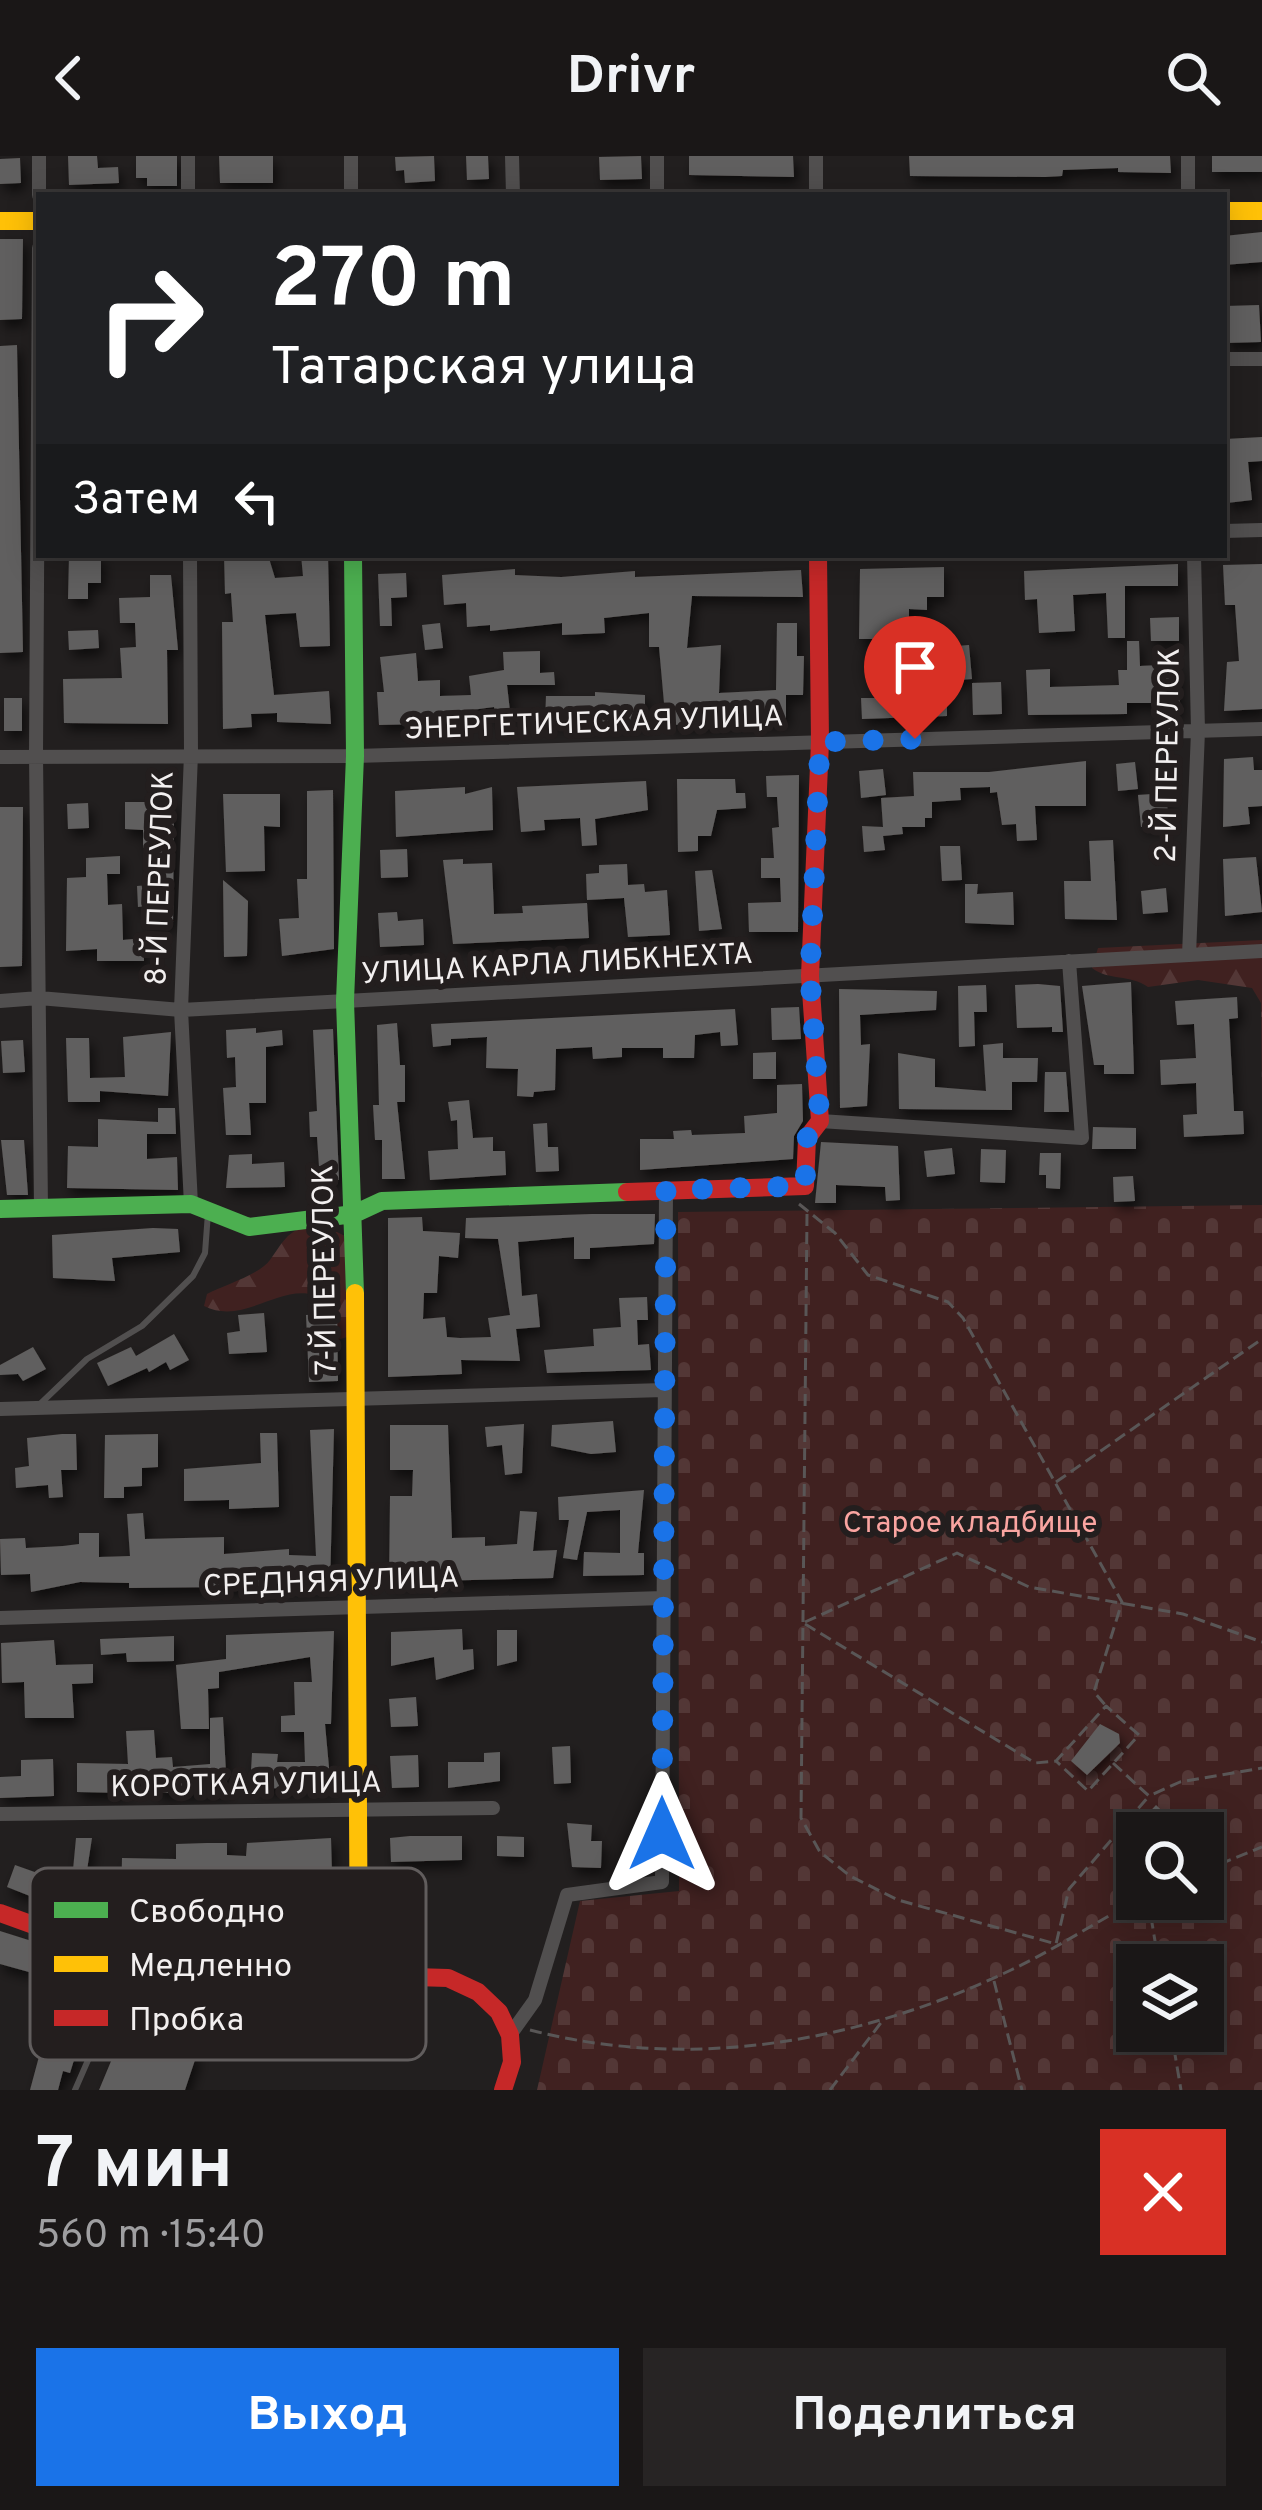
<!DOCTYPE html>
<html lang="ru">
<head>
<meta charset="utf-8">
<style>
  :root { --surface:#1a1717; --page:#272424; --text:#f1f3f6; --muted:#9f9fa1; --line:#383636; --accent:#1a73e8 }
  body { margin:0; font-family:Overpass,sans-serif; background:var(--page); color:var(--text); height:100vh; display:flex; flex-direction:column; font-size:45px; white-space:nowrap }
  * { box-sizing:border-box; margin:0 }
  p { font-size:39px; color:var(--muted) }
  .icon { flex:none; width:66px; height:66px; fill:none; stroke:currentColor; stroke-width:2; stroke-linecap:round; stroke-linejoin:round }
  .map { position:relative; height:1934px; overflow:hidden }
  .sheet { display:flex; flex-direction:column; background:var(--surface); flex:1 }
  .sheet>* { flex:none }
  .banner { position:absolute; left:36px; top:36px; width:1191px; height:366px; border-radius:0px; box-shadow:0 6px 30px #0003,0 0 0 3px var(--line); background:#202124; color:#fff; overflow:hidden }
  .fabs { position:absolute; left:1116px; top:1656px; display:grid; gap:24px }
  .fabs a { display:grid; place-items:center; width:108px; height:108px; border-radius:0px; background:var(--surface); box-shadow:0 6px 30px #0003,0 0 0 3px var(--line); font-size:60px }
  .pin { position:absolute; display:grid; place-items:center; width:102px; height:102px; color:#fff; margin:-123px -51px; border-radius:50% 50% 50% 0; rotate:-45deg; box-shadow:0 0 12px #0007 }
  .pin .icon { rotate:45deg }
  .me { position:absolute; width:132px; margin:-66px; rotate:0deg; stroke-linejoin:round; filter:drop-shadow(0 0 9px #0008) }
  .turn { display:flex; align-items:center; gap:42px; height:252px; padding:0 36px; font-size:54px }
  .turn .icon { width:156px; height:156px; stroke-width:2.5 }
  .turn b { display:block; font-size:84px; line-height:102px }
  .then { display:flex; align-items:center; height:114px; padding:0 36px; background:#0003; gap:24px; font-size:45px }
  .round { display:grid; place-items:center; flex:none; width:126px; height:126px; border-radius:0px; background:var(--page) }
  .overview { display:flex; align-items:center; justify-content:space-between; height:204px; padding:0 36px }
  h1 { font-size:72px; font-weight:700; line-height:90px }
  .button { display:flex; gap:24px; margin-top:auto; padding:24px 36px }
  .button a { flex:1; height:138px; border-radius:0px; background:var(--accent); color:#fff; font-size:48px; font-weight:700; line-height:138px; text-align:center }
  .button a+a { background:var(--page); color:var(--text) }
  header { display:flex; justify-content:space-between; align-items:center; height:156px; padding:0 36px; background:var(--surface); font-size:54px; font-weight:700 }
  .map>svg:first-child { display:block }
</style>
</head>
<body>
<header><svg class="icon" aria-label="back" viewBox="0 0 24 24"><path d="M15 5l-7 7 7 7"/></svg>Drivr<svg class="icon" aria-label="search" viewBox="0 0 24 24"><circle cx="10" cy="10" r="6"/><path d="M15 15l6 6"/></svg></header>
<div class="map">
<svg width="1262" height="1934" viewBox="0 0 1262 1934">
  <defs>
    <pattern id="forest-firs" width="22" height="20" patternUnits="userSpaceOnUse" patternTransform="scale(3)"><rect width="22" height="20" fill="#402120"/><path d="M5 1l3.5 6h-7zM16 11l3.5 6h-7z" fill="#533736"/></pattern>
    <pattern id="cemetery-stones" width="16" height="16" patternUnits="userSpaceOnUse" patternTransform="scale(3)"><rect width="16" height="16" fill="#402120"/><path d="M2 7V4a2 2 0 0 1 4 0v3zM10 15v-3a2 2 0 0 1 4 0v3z" fill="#533736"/></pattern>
    <filter id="shadow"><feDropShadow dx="4" dy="7" stdDeviation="6" flood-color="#0009"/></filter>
  </defs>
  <rect width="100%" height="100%" fill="#221f1f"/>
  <path fill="url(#forest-firs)" d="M1262 784V946L1261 847 1252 832 1198 824 1148 831C1130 818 1109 825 1092 812L1098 792Z
    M323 1069 345 1080 347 1181 337 1184 328 1145C285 1118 248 1172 204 1150L207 1138C224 1129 259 1119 270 1104 287 1080 290 1070 323 1069Z"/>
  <path fill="url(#cemetery-stones)" fill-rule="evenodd" d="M1262 1049V1934H537L580 1745 679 1735 678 1056ZM1137 1677H1203V1743H1137ZM1137 1809H1203V1875H1137Z"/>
  <path fill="#615f5e" filter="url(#shadow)" d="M68 0H97L98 12 118 11 119 27 69 29Z
    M136 0H177V30H147V22H136Z
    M219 0H273V27H220Z
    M434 0 435 25 405 27 404 14 396 15 395 1Z
    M466 0H488L489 23 467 24Z
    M641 0 642 23 600 24 599 1Z
    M689 0H793L794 21 689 19Z
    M909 0H1170L1171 17 1118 16V12L1063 14 1062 20 1045 21 910 20Z
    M1212 0H1262V16H1212Z
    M20 2 21 27 0 28V3Z
    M1262 76V106L1224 109V80Z
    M0 83H23L22 163 0 164Z
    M1259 149 1261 186 1226 187 1225 150Z
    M17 189 23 496 0 497V190Z
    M1262 281V305L1248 306 1252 344 1227 347 1225 283Z
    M69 399H101V427H88V443H68Z
    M224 399H268L275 422 303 420 301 399H328L330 490 300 491 296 457 265 459 274 539 329 535 331 568 277 566V557L251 558 252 571 223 573 222 466H233L231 437 225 438Z
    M1178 408V430H1125V482H1108L1106 437 1073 439 1075 475 1039 477 1037 443 1025 444 1024 415Z
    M1262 408V553L1224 555 1227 506 1239 505 1235 449H1225L1223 409Z
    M944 411V441H927V454L909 453V488H916L915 529 947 528V560L862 563 861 542H882V483H859L860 413Z
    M515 413V419L561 421 635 415V421L801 414 803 441 692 440 687 492 721 489 719 537 776 534 777 467H797V500H804L803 539H786V564L672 569 670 547H664L659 491H649V457L604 462 605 477 562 479V467L490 475V469L467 471 466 447 444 449 442 419Z
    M406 417 407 441 391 442 392 470H380L378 418Z
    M150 419H171L178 494H167L168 568 64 567 63 523 122 522 120 492 136 491 135 467H120L119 442 150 441Z
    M1179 461V485H1151L1150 462Z
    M440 467 443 492 425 494 422 469Z
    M98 474 99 492 69 494 68 475Z
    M1127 485H1139L1140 510 1178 508 1180 556 1156 557V547H1127V558L1028 559 1026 514 1050 513V531L1119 529 1118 514H1127Z
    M969 489 972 523 944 525 942 491Z
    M540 495V517L554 516 555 529H507L511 564 496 565 494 551 464 555V567L379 569 377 536H384L380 501 416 497 418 525 440 524V540L471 539 469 520 504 514 503 496Z
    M1001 526 1002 558 973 559 972 527Z
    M595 536 645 539V566L545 565 546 540H595Z
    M4 542H22V575H4Z
    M1253 601 1254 614H1262V650L1248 651 1250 668 1223 671 1224 603Z
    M1086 605V650H1035L1037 684 1017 685 1016 668 1002 669 997 636 990 637V631L960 632 961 644 932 646V662H925V671H902L903 678 883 680 885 694 864 696 862 670 883 671 881 642 914 640 913 616H989Z
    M1135 606 1138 633 1118 635 1116 608Z
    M883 613 886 639 861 642 859 615Z
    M799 619 798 776H749L748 747 781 746 780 722H761V702H774L772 672 779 671 777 641H767L766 620Z
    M677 623H735L736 637H745L746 652 717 654 711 680H698V695L678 696Z
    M646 625 648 654 595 663 597 689 582 690 580 662 544 664 545 674 521 676 517 631Z
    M465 631V638L492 631 493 674 396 681 395 635Z
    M333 634 334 793 282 800 279 763 299 762 297 723H307V635Z
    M1166 637 1169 668 1141 671 1138 639Z
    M223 638H280V671L264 670 265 715 226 716Z
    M125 646H174L173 768 148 769 147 750 138 751 137 730 149 729 148 692H143V674L125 673Z
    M88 647 89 672 68 673 67 648Z
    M0 651H23L22 810 0 811Z
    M1113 684 1117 764 1065 763 1064 725H1091L1089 685Z
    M940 690H960L962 724 942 725Z
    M407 693 408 721 381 722 380 694Z
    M120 700V718H107L108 749 122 748 123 784 143 782 144 805H97V793L66 795 67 722 86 721V702Z
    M1256 701 1262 756 1225 760 1223 703Z
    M463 703V708L492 707 494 758 523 757 522 750 587 747 589 782 453 788 443 704Z
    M627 708 628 729 644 728 645 736 667 734 670 779 628 781 624 742 587 744 586 718 599 717V709Z
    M712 714 722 773 699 775 695 715Z
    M223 724 248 745 247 800 224 801Z
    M965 728H978L977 738 1013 736 1014 769 965 767Z
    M1166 732 1168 756 1143 758 1141 735Z
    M397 756 398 765 423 763 424 789 380 791 378 757Z
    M1131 826 1134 918H1104V909H1094L1082 830Z
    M1038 828 1060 830 1063 876H1052V871L1017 872 1015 829Z
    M986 829 987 856H974L975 890 959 891 958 830Z
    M839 833 937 835 936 854 860 859 861 889 870 888 867 950 840 952Z
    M1237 841 1238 862 1229 863 1234 955H1243L1244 978 1184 981 1183 959 1197 958 1196 927 1161 929 1160 904 1196 902 1194 868 1177 869 1175 845Z
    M799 851 801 883 772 884 771 852Z
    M735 853 738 889 721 890 720 876 695 879 694 902H663V892H622V901L593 903 592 891 556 893 555 934 534 936 533 941 517 940 518 913 486 912 487 881 451 883V889L433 891 431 868Z
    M397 867 400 909H405V946H397L405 1023H382V984H375L373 949H379L377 869Z
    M256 872V877L282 874 283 889 266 891V947H249L251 979H226L223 932 236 931 235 901 227 902 226 874Z
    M333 873 339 1024 320 1025 317 981H310L309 956 317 955 313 874Z
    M171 876 168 940 100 935V946H68L66 882H89L90 922 125 921 123 881Z
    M23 884 25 916 3 917 1 885Z
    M1003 887V902H1038L1037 926H1012V954L899 953 898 897 935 903V931L986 935 983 889Z
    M776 896V923H753V897Z
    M1045 916H1066L1069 956H1044Z
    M802 928 803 965 794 980 793 1003 640 1014V983H674L673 975 691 974 692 979 745 977 744 960 777 957V929Z
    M469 944 473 982 493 981V995H505L506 1019 430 1024 428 995 458 993 457 964 451 965 448 946Z
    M158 952H175L176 978H147V1003L177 1001 178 1034 67 1032 68 990 98 991V963L158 966Z
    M547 967 548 991H558L559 1015 536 1016 533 968Z
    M1093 971 1136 972V993H1092Z
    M1 984H24L28 1039H7Z
    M821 986 898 990 900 1044 886 1045 885 1031 836 1029V1047H815Z
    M952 992 955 1018 927 1021 924 995Z
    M981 993 1006 994 1005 1027 980 1026Z
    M1040 997H1061L1060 1033 1046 1032V1019H1039Z
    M252 998V1008L284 1006 285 1031 226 1032 229 999Z
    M1133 1020 1135 1045 1114 1046 1113 1021Z
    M592 1058H655L654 1088 590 1092V1103H574V1081L518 1086 522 1140 537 1138 540 1171 516 1173 520 1205 461 1204 462 1218 388 1221V1062L422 1061 423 1075 460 1077 458 1102 439 1100 437 1137H424L423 1163 445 1161 447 1181 460 1182 491 1181 488 1162 510 1159 498 1083 465 1082 466 1062Z
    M153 1072 178 1073 180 1096 112 1102 115 1125 53 1122 52 1079Z
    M647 1141 648 1164H637L638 1189 649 1188 651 1214 547 1217 544 1194 594 1190 593 1173 621 1171 619 1142Z
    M264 1157 267 1196 229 1198 227 1177 240 1175 238 1159Z
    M337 1157 338 1225 309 1226 306 1159Z
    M174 1178 189 1204 170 1214 166 1206 149 1216 147 1212 108 1230 97 1207 131 1191 136 1200Z
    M33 1191 46 1213 23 1225 18 1218 0 1219V1209Z
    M613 1265 616 1296 591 1298 551 1290 552 1269Z
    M524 1268 522 1317 505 1319 502 1289 487 1291 485 1271Z
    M390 1269H448L452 1382 485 1381V1390L517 1388 520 1355 537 1356 533 1395 557 1394 553 1422 389 1426 390 1340H412L413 1314H390Z
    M334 1273 330 1430 129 1432V1427L80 1426 31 1436 30 1418 1 1419 0 1383 25 1382 26 1392 63 1390 79 1388V1377H99V1401L130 1400 127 1358 143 1357 145 1383 224 1381V1398L289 1393V1399L316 1400 310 1274Z
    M260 1277H277L279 1351 229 1353V1344L184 1345V1313L261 1307Z
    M62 1278H76L77 1314H61L63 1341 49 1342 48 1329 16 1332 15 1312 29 1310 27 1282Z
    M158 1278V1311L142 1312V1330L124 1331V1342H104L105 1279Z
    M644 1334 638 1397H644V1419L583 1420 584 1396 620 1397V1354L587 1356 577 1404 563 1402 569 1364H559L558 1341Z
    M462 1473 463 1494 473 1493 474 1513 436 1524 434 1501 391 1510V1476Z
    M497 1474H517V1505L497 1510Z
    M334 1475 331 1568H325L331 1633 255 1632 256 1615H251L252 1597 278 1598 277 1606H305L304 1576H281V1560L295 1559 294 1526H312L310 1501 219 1516V1532L208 1533 209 1573H181L176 1509 226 1503V1479Z
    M174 1480V1505L127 1506 126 1497 101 1499 100 1483Z
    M54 1484 56 1509 93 1508V1527L72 1528 74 1562H25L24 1526 2 1527 1 1487Z
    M416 1541 418 1570 391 1571 389 1543Z
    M223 1561 227 1635 157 1637 156 1624 124 1626 125 1637 77 1636V1607L128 1608 126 1575 154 1574 156 1602 172 1601 173 1611 210 1608V1562Z
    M1100 1568 1119 1578 1120 1587 1087 1619 1071 1605Z
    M570 1590 571 1627 554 1628 552 1591Z
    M500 1596V1625L448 1632V1606H484V1597Z
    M418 1599 419 1631 392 1632 390 1600Z
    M53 1603 54 1640 0 1642V1621L21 1620V1604Z
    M1156 1649 1185 1677H1151L1140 1666Z
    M567 1667 592 1669 591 1685H602L601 1712 572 1711Z
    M410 1680H462V1704L391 1706 390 1682Z
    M497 1680 524 1681V1701L497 1700Z
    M76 1682H92L82 1746H70Z
    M331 1682 332 1718 279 1724 249 1723V1714L225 1716 220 1772 236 1777 233 1784 270 1796 262 1817 171 1788 176 1770 198 1777 199 1750 208 1751 207 1717 166 1719 165 1738H137L136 1749H121L122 1702 176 1703V1688L207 1687H227V1699L246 1700 247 1687Z
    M15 1709 43 1719 35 1742 7 1731Z
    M0 1775 38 1787 29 1816 0 1808Z
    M124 1874 197 1898 185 1934H99Z
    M44 1882 78 1891 70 1917 63 1915 58 1934H30Z"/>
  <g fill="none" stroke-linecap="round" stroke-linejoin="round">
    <path stroke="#595656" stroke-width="3" stroke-dasharray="12 6" stroke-linecap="butt" d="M799 1048 835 1077 868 1119 948 1146 963 1162 1122 1446 1094 1536 1106 1550
      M807 1058 801 1662 820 1696 850 1720 898 1744 1056 1788 1069 1733 1149 1640
      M1056 1326 1262 1183
      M805 1466 957 1397 1029 1431 1183 1458 1262 1486
      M805 1468 1035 1607 1056 1605 1106 1550 1139 1579 1088 1635 1056 1605
      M1113 1607 1149 1640 1180 1626 1262 1612
      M1203 1715 1262 1691
      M1148 1743 1159 1809
      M994 1825 1022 1934
      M530 1874C693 1916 860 1886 1011 1814 1054 1794 1096 1766 1139 1743
      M1171 1875 1181 1934
      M830 1934 883 1864"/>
    <path stroke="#514f4f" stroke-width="6" d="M38 1250 87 1203 142 1170 193 1120 205 1097 208 1057
      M75 1934 130 1808"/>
    <path stroke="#514f4f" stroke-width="14" d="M39 0V39
      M188 0V39
      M351 0V39
      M512 0 513 39
      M657 0V39
      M816 0V39
      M1188 0V39
      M39 92 36 599 41 1052
      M1224 203H1262
      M1224 375 1262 374
      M190 399 191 598 181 854 191 1048
      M0 601 355 600 1262 573
      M1189 799 1198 575 1194 399
      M0 845 39 842 181 854 1262 795
      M820 965 1082 982 1069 805
      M0 1253 664 1234
      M0 1462 663 1442
      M0 1658 493 1652
      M510 1879 535 1844 567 1739 662 1726 666 1034"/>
    <path stroke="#4caf50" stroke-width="18" d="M353 399 355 600 345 845 355 1137
      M0 1053 191 1048 249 1071 354 1058 382 1045 627 1036"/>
    <path stroke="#ffc107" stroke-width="18" d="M1224 55H1262
      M0 65H39
      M355 1137 359 1827"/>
    <path stroke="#c62828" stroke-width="18" d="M627 1036 805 1030 807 982 820 965 810 820 820 586 818 399
      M0 1757 244 1845 414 1821 448 1822 478 1836 499 1856 510 1879 512 1906 503 1934"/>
  </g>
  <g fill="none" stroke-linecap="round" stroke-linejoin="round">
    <path stroke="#1a73e8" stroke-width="21" stroke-dasharray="0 37.8" d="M662 1678 666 1034 805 1030 807 982 820 965 810 820 820 586 915 583"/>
  </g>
  <g text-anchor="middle" stroke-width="12" stroke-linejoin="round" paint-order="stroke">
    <g font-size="30" fill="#f2efef" stroke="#231e1e">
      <text transform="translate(594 566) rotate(-2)" y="10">ЭНЕРГЕТИЧЕСКАЯ УЛИЦА</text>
      <text transform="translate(1167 599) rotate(-89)" y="10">2-Й ПЕРЕУЛОК</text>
      <text transform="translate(159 722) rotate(-88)" y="10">8-Й ПЕРЕУЛОК</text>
      <text transform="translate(557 807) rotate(-3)" y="10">УЛИЦА КАРЛА ЛИБКНЕХТА</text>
      <text transform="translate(324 1114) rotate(-91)" y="10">7-Й ПЕРЕУЛОК</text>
      <text transform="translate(331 1425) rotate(-2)" y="10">СРЕДНЯЯ УЛИЦА</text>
      <text transform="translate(246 1628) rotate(-1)" y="10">КОРОТКАЯ УЛИЦА</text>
    </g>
    <g font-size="30" fill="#faa5a1" stroke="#231e1e">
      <text x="970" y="1376">Старое кладбище</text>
    </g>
  </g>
  <rect x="30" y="1712" width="396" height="192" rx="18" fill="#231e1e" stroke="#615d5d" stroke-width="3"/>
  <rect x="54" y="1746" width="54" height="16" fill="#4caf50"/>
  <rect x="54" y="1800" width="54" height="16" fill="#ffc107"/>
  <rect x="54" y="1854" width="54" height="16" fill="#c62828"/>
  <g font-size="33" fill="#f2efef">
    <text x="129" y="1766">Свободно</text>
    <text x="129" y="1820">Медленно</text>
    <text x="129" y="1874">Пробка</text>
  </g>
</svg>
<div class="fabs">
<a><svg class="icon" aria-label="search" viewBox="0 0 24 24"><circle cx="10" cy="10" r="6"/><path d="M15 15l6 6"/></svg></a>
<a><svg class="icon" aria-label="layers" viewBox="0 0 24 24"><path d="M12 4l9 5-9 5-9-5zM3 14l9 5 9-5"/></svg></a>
</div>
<div class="pin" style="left:915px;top:583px;background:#d93025"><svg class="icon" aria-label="arrive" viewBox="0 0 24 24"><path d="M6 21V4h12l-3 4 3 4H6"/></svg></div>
<svg class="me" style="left:662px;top:1678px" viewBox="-20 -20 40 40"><path d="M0-17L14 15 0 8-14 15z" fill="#1a73e8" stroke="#fff" stroke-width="4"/></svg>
<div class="banner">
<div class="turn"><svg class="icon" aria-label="right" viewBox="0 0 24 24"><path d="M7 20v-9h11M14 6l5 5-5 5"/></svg><div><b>270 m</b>Татарская улица</div></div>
<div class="then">Затем<svg class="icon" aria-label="left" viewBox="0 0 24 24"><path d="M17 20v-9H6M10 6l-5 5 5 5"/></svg></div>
</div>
</div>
<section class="sheet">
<div class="overview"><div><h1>7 мин</h1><p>560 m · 15:40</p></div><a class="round" style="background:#d93025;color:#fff"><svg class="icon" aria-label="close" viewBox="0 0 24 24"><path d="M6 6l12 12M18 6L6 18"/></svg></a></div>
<div class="button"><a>Выход</a><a>Поделиться</a></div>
</section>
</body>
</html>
